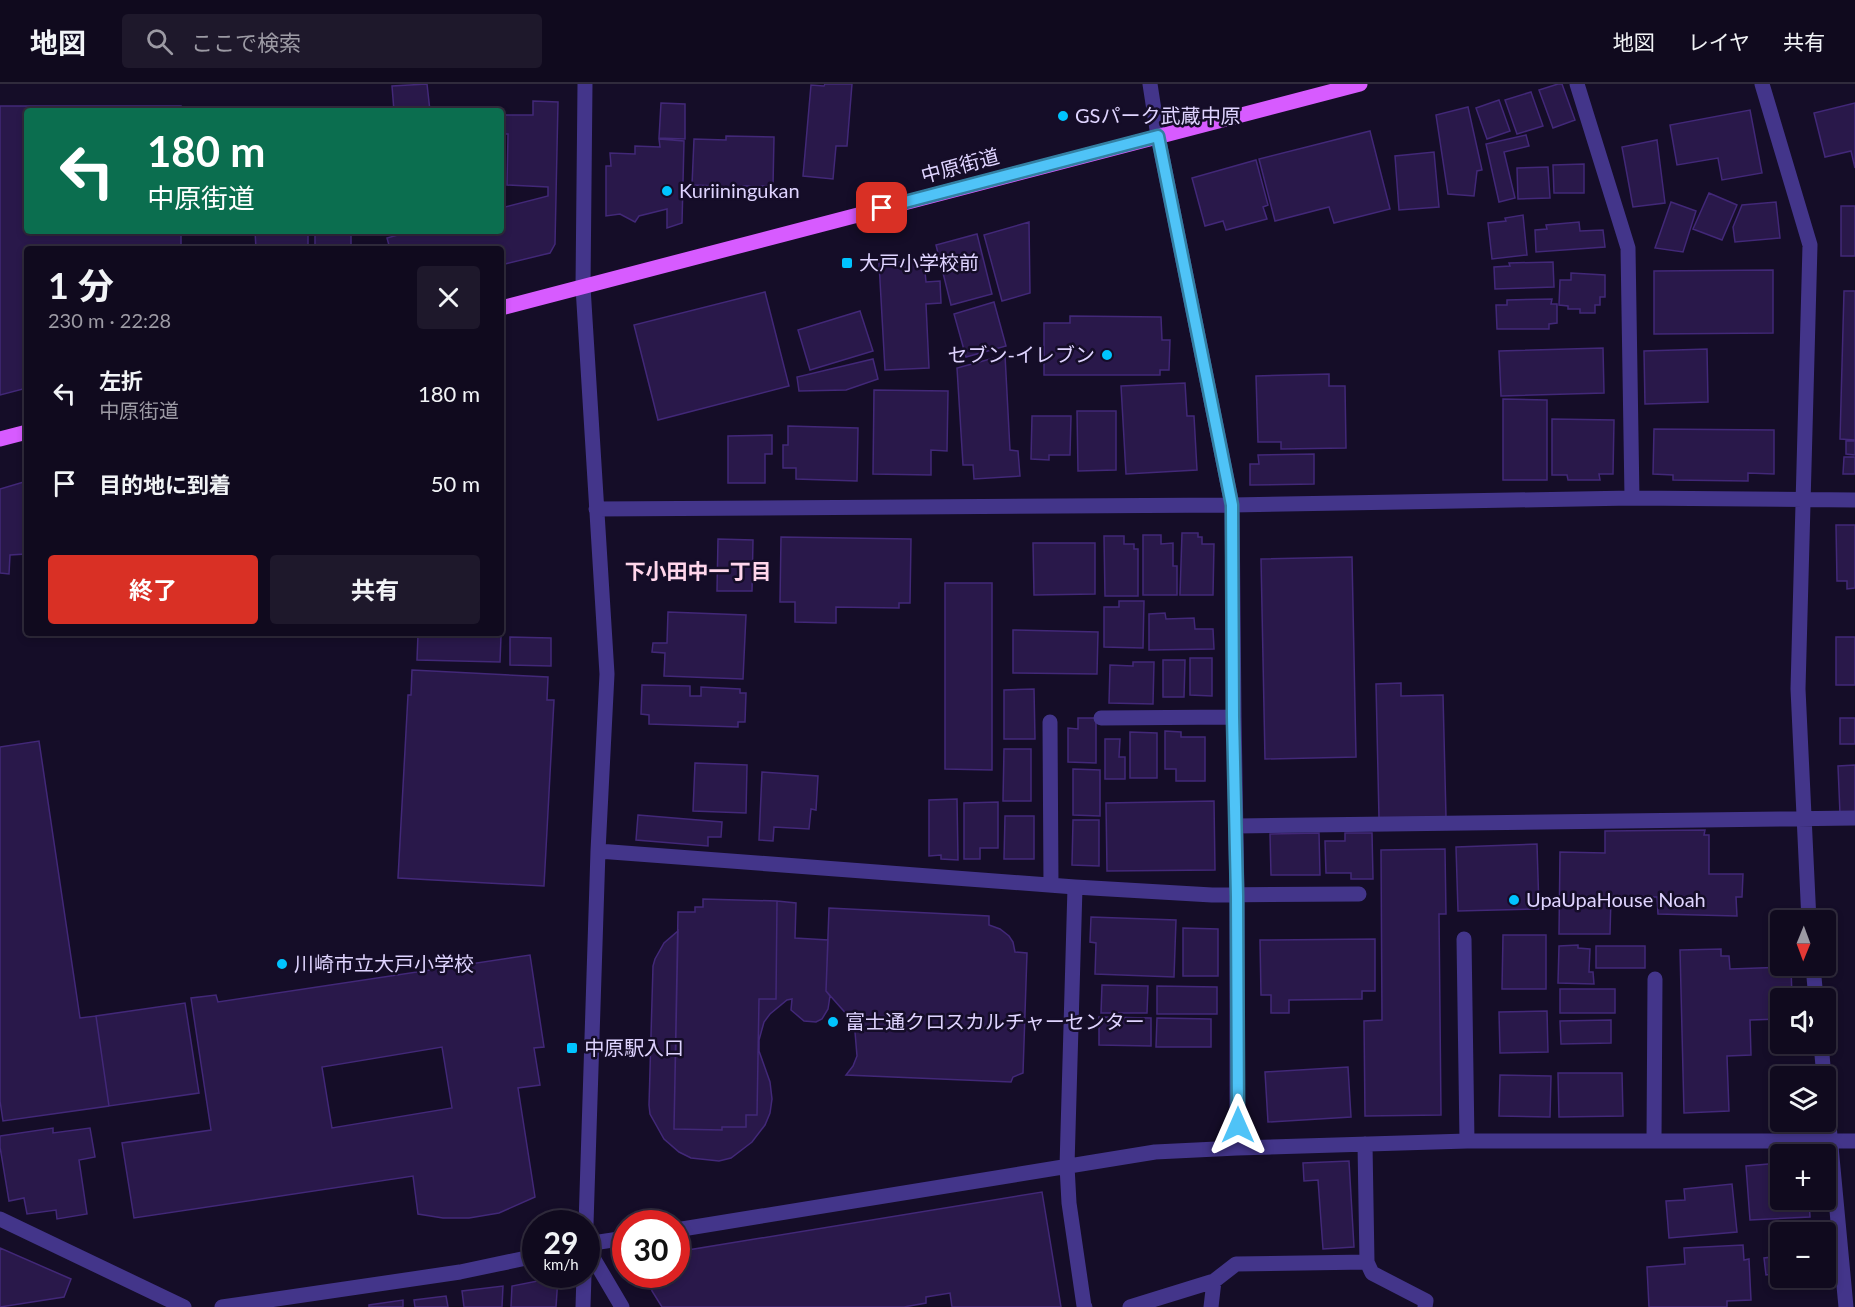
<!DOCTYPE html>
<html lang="ja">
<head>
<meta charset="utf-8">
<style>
  :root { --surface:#100a1e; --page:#1e182b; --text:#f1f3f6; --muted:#9c9aa4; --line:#302b3c; --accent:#d93025 }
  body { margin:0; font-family:Lato,"Noto Sans JP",sans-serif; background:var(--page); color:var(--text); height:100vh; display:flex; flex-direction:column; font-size:22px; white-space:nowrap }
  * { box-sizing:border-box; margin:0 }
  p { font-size:20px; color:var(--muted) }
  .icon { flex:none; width:33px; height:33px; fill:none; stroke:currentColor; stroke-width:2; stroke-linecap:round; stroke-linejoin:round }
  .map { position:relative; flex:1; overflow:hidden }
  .drawer { position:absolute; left:24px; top:162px; width:480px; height:390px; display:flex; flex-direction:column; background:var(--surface); border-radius:6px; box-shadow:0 3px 9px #0003,0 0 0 2px var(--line) }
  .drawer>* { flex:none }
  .guide { position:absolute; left:24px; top:24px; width:480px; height:126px; border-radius:6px; box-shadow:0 3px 9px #0003,0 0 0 2px var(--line); background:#0b6e4f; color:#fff; overflow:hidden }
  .needle { width:39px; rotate:181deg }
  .controls { position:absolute; left:1770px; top:826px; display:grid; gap:12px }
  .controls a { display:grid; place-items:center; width:66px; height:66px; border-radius:6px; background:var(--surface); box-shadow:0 3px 9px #0003,0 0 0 2px var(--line); font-size:30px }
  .speed { position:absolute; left:522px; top:1126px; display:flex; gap:12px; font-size:30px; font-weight:700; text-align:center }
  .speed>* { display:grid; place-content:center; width:78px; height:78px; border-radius:50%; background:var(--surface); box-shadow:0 3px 9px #0003,0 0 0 2px var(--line); line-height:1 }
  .speed small { font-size:15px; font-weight:400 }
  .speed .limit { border:9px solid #d22; background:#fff; color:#111 }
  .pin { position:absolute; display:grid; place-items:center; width:51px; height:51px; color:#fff; margin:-26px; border-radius:12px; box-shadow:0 3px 9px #0006 }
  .me { position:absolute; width:66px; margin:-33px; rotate:0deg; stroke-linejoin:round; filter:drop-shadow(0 0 4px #0008) }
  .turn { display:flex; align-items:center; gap:21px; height:126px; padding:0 24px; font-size:27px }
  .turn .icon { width:78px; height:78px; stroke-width:2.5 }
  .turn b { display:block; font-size:42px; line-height:51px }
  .round { display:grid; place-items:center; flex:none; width:63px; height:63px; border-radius:6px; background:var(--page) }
  .head { display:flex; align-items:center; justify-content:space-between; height:102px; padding:0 24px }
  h1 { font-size:36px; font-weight:700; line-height:45px }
  .primary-button { display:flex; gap:12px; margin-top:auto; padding:12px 24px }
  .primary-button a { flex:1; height:69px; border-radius:6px; background:var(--accent); color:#fff; font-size:24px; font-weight:700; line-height:69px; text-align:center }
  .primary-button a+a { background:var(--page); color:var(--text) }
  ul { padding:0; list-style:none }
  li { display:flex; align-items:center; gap:18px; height:90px; padding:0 24px }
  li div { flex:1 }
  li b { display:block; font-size:22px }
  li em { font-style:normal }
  header { display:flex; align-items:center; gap:36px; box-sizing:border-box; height:84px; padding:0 30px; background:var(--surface); border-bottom:2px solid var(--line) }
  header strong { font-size:28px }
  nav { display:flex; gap:33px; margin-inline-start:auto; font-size:21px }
  .search { width:420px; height:54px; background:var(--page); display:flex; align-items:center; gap:15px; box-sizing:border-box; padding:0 21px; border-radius:6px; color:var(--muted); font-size:22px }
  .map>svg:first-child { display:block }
</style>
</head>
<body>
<header>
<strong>地図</strong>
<div class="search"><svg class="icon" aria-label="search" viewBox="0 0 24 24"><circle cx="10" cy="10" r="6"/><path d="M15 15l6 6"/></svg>ここで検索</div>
<nav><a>地図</a><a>レイヤ</a><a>共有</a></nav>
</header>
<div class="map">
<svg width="1855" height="1223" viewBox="0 0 1855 1223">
  <rect width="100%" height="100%" fill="#150d28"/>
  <path fill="#29184a" stroke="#422878" stroke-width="1.5" fill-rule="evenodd" d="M427 0 430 27H394L392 2Z
    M825 0H852L847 62H836L833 95 803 92 811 1 824 2Z
    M1558 0H1562L1575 36 1553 44 1539 6Z
    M1531 8 1543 42 1517 50 1505 16Z
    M1499 16 1510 47 1487 55 1476 24Z
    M533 17 558 18 555 160 550 169 501 181V165H390L387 154 412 147H501V124L548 112V103L507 101 508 50H503V31H533Z
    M661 19 685 20V55L659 54Z
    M1855 19V84L1851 67 1825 73 1814 29Z
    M0 22H181V27H27V147H181V165H27V304L0 311Z
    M1468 23 1482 86 1477 87 1474 112 1448 110 1436 31Z
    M1750 26 1762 89 1722 96 1718 74 1677 81 1670 41Z
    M1370 47 1390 125 1334 139 1329 123 1275 137 1259 75Z
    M1526 51 1529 62 1504 68 1515 114 1499 118 1486 60Z
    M726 52 774 53 773 102H743L739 110 729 112 722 108 720 102 692 101 694 55 726 56Z
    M659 55 684 57 682 139 667 144V125L639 132 635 138 620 130 606 132V82H611L610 69 635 70V62L660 63Z
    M1657 56 1665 119 1633 123 1622 63Z
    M1434 68 1439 123 1399 126 1395 72Z
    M1256 76 1268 121 1263 123 1267 135 1226 146 1223 137 1205 142 1192 94Z
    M1584 80V109H1554L1553 81Z
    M1548 83 1550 114 1518 115 1517 84Z
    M1709 109 1737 121 1722 156 1693 145Z
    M1671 118 1696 127 1683 168 1655 164Z
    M1776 118 1780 154 1735 158 1733 143 1742 121Z
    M1841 122H1855V172H1841Z
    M1523 131 1527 171 1492 175 1488 139 1506 137 1505 134Z
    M1029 138 1030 209 1002 217 984 151Z
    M1579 138 1580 147 1603 146 1605 163 1536 168 1535 146 1547 145 1546 141Z
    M255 147H308V165H256Z
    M315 147H351V165H315Z
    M977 150 992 210 951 221 936 161Z
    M924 177 926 198 940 197 941 219 926 220 929 284 885 286 879 179Z
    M1553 178 1554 203 1495 205 1494 183 1510 182 1509 179Z
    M1773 186V249L1654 250V187Z
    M1571 189 1605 191V213H1600V221H1595V229H1580V225H1568V222L1559 221 1560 196H1571Z
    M1844 207H1855V356L1840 355Z
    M765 208 789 302 658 336 634 241Z
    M1552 215 1551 220H1557V239L1549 240V245H1497L1496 221H1507V216Z
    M994 218 1006 262 966 273 954 230Z
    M860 227 873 267 810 286 798 246Z
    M1070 232 1161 233 1162 256H1170L1169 286H1160V291H1044V239H1070Z
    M1603 264 1604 309 1501 312 1499 267Z
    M1707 265 1708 318 1645 320 1644 267Z
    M1005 271 1010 366 1018 367 1020 392 974 395 973 381H963L957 284Z
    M873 275 878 295 846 306 799 307 797 293Z
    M1329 290V302H1345L1346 364 1281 365V358H1258L1256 292Z
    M1185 299 1187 332H1194L1197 386 1126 390 1121 302Z
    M874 306 948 307 947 367 931 366V391L873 390Z
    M1503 315 1547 316V396H1503Z
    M1077 327H1116V386L1078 387Z
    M1032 332H1071L1070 371H1049V376L1031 375Z
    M1552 335 1614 336 1613 390H1599L1600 396H1568L1567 391H1552Z
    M788 342 858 344 857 397 796 395V384H783V361H788Z
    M1654 345 1774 346V390L1748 389V397L1673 396V391L1653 390Z
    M772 351V370H765V399H728V352Z
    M1846 357H1855V371L1846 370Z
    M1314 370V400L1250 401V380H1259L1258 371Z
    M1844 373H1855V390H1843Z
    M27 397 26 470 10 471 9 490 0 489V405Z
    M1836 441H1855V504L1847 505V497H1837Z
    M1182 449H1198V453H1202V460H1214L1213 511H1180Z
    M1143 451H1161V460L1173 459V482H1177V511H1143Z
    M1104 452H1124V460H1134V465H1138V512H1105Z
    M781 453 911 455 910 519H899V524L836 523V539L795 538V518H780Z
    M718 455 753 456 752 507H717Z
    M1033 459H1095V510L1034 511Z
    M1352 473 1356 673 1265 675 1261 475Z
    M945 499H992V686L945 685Z
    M1119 517H1144L1143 564 1104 563V523H1119Z
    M668 528 746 531 743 595 664 592 665 569 652 568 653 559H667Z
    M1165 529 1166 535 1194 534 1195 545H1213L1214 565 1149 566V530Z
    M1013 546 1098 548 1097 590 1013 589Z
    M418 550 501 552 500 578 417 576Z
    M510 553 551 554V582L510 581Z
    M1836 553H1855V601H1836Z
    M1190 574H1212V612L1190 611Z
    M1163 576H1185L1184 613H1163Z
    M1133 578H1154L1153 620 1109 619 1110 581 1133 582Z
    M412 586 548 593 547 616H554L544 802 398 794 408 611H411Z
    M1401 599V612L1443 611 1446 733 1379 734 1376 600Z
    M642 601 690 602V612H701V603L740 605V609H746L745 638H738V643L649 640V631L641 630Z
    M1034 605 1035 655H1004V606Z
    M1078 634H1096V679L1068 678V644L1078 645Z
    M1840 634H1855V660H1840Z
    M1165 647 1181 648V653H1205V697H1176V685H1165Z
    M1130 648 1157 649V694H1130Z
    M1105 655H1120L1119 673H1125V695H1105Z
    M39 657 80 934 96 932 109 1022 3 1037 0 1017V663Z
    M1004 665H1031V717H1003Z
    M695 679 747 681 746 729 693 727Z
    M1855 681V729L1840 730 1838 682Z
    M1073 685 1100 686V732L1073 731Z
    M762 688 818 692 816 726 811 725 809 745 774 743 773 757 759 756Z
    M957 715 958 776 941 775V771L929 772V716Z
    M1214 717 1215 786 1107 787 1106 719Z
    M998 718V764H980V775H964V719Z
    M638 731 722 738 721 753H708V762L636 756Z
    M1005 732H1034V775H1004Z
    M1073 736H1099V782L1072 781Z
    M1705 746 1704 751H1709V790H1743L1742 813H1736L1737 832 1658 830 1657 813H1611L1610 850H1559L1560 768 1605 769V747Z
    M1319 749 1320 791H1271L1270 750Z
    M1345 749H1372L1373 795H1351V789H1326L1325 757H1345Z
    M1537 760 1539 825 1458 827 1456 763Z
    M1445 765 1446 830H1439L1441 1031 1365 1032 1364 937 1382 936 1381 766Z
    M703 815 777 817 776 915H759L757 1031H746V1043H722V1046L674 1045 678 828H695V823H703Z
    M777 817 796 819 795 854 828 856 826 907 830 912 828 925 822 935 816 938 804 937 791 926 792 915 787 916 770 930 764 938 759 956V967L770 998 772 1015 770 1029 765 1041 752 1058 731 1074 719 1077 691 1074 679 1068 664 1055 650 1030 649 1021 653 882 655 875 664 859 678 847 674 1045 722 1046V1043H746V1031H757L759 915H776Z
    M829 824 989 832V841L1000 845 1009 852 1013 858 1015 868 1027 869 1023 989 1013 993 1011 998 846 991 853 982 857 972 855 948 849 933 826 907Z
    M1091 833 1176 836 1174 893 1095 890 1096 859 1090 858Z
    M1183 844 1218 845V892H1183Z
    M1503 851H1546V905H1502Z
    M1375 855V907H1362V915L1289 916V929H1271V911H1261L1260 856Z
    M1578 861V864L1590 865 1589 888H1593L1594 900 1558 899 1559 862Z
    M1596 862H1645V884H1596Z
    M1721 865V872H1729L1730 885 1791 883 1792 915H1780V935L1750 936 1751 971 1727 972 1729 1027 1684 1029 1680 866Z
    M530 871 544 963 534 964 540 1001 518 1004 535 1113 499 1129 469 1134H443L418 1130 413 1092 134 1134 122 1059 211 1046 191 914 216 911 218 918ZM442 963 452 1024 332 1044 322 983Z
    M1102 901 1148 902 1147 929H1101Z
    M1157 902 1217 903V930H1157Z
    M1560 905H1615V929H1560Z
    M185 919 199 1009 109 1022 96 932Z
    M1547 927 1548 968 1500 969 1499 928Z
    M1099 933 1151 934V962L1099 961Z
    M1157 934 1211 935V963H1156Z
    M1611 936V959L1561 960 1560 937Z
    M1348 983 1351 1033 1268 1038 1265 988Z
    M1558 989H1622L1623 1032 1559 1033Z
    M1500 991 1551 992 1550 1033 1499 1032Z
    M53 1044V1049L90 1044 95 1073 79 1076 87 1130 57 1135 56 1126 27 1130 24 1114 9 1117 0 1063V1052Z
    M1349 1077 1354 1163 1323 1165 1318 1096 1304 1097 1303 1079Z
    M1780 1079V1116H1809L1810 1133 1750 1136 1746 1082Z
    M1732 1100 1737 1148 1669 1154 1666 1117 1685 1116 1684 1105Z
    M1042 1108 1061 1223H952L950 1209 926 1213V1219L904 1223H662L652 1207 649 1191H676V1168Z
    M1743 1161 1744 1176 1749 1175 1751 1216 1727 1217V1223H1649L1647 1183 1685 1180 1684 1164Z
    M0 1164 71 1195 64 1213 0 1223Z
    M1780 1172V1189L1766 1191 1764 1174Z
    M558 1193 556 1223H511L512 1202Z
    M503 1202 502 1223H464L462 1207Z
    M446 1212 448 1223H415L414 1216Z
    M403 1216V1223H369V1221Z"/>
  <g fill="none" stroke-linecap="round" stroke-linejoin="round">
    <path stroke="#43358a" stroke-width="15" d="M585 0 583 203 607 590 598 767 586 1140
      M1150 0 1158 52 1232 421 1234 633 1237 812V1064
      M1577 0 1628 164 1632 414
      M1762 0 1810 161 1798 605 1809 837
      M596 425 1232 421 1632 414 1855 416
      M1101 634 1234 633
      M1050 638 1051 801
      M1237 742 1855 734
      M598 767 1075 803 1212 811 1359 810
      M1075 803 1067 1082 1069 1119 1084 1222 1085 1223
      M1464 855 1467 1057
      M1813 882 1816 915
      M1821 960 1824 993
      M1826 1009 1846 1223
      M1654 1057 1655 895
      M1365 1060 1367 1178 1372 1189 1426 1217 1425 1223
      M0 1135 184 1223
      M676 1146 1155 1068 1237 1064 1467 1057H1855
      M586 1160 626 1154
      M586 1162 622 1223
      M222 1223 460 1188 536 1172
      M583 1223 584 1191
      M1130 1223 1214 1197 1236 1180 1367 1178
      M1211 1223 1214 1197"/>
    <path stroke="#d75bff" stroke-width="15" d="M501 224 1360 0
      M0 355 27 348"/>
  </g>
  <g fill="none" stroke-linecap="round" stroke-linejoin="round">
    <defs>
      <path id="route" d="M882 124 1158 52 1232 421 1233 633 1237 812 1238 1041"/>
    </defs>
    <use href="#route" stroke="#337fa1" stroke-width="15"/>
    <use href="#route" stroke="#4fc3f7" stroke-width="10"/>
  </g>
  <g fill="#00c4ff" stroke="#150d28" stroke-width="2">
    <circle cx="1063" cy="32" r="6"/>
    <circle cx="667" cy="107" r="6"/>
    <rect x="841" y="173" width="12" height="12" rx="3"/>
    <circle cx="1107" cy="271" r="6"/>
    <circle cx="1514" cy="816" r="6"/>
    <circle cx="282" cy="880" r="6"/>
    <circle cx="833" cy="938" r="6"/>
    <rect x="566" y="958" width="12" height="12" rx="3"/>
  </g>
  <g text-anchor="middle" stroke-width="5" stroke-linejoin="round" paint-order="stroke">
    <g font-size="20" fill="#dfd4ff" stroke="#150d28" text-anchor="start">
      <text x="1075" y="39">GSパーク武蔵中原</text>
      <text x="679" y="114">Kuriiningukan</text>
      <text x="859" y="186">大戸小学校前</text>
      <text x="1095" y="278" text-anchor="end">セブン-イレブン</text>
      <text x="1526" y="823">UpaUpaHouse Noah</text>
      <text x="294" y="887">川崎市立大戸小学校</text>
      <text x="845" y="945">富士通クロスカルチャーセンター</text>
      <text x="584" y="971">中原駅入口</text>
    </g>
    <g font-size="20" fill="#dfd4ff" stroke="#150d28">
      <text transform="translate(960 82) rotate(-15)" y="7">中原街道</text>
    </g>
    <g font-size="21" font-weight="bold" fill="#ffd6eb" stroke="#150d28">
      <text x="698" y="495">下小田中一丁目</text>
    </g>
  </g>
</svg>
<div class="controls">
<a><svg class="needle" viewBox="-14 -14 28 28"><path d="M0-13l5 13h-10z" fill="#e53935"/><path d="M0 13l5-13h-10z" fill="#9c9aa4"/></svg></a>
<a><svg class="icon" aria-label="sound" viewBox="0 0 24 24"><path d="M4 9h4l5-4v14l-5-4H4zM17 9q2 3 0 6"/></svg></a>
<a><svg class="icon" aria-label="layers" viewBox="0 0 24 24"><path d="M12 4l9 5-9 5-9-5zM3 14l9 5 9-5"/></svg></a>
<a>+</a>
<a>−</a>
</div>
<div class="speed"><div>29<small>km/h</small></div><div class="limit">30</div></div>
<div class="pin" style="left:882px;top:124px;background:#d93025"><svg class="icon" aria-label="arrive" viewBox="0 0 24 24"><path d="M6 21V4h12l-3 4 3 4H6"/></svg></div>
<svg class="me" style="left:1238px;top:1041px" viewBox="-20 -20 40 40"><path d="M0-17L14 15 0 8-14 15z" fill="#4fc3f7" stroke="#fff" stroke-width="4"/></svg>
<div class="guide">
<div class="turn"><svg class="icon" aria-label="left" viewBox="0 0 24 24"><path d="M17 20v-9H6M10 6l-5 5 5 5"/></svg><div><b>180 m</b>中原街道</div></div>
</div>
<section class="drawer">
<div class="head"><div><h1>1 分</h1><p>230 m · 22:28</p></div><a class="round"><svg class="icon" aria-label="close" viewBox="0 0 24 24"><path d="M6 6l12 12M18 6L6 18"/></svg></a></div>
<ul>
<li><svg class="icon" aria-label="left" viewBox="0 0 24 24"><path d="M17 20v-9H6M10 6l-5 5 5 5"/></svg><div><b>左折</b><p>中原街道</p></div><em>180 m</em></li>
<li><svg class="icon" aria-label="arrive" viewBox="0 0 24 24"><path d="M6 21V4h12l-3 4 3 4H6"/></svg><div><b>目的地に到着</b></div><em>50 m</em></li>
</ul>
<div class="primary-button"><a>終了</a><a>共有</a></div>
</section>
</div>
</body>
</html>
